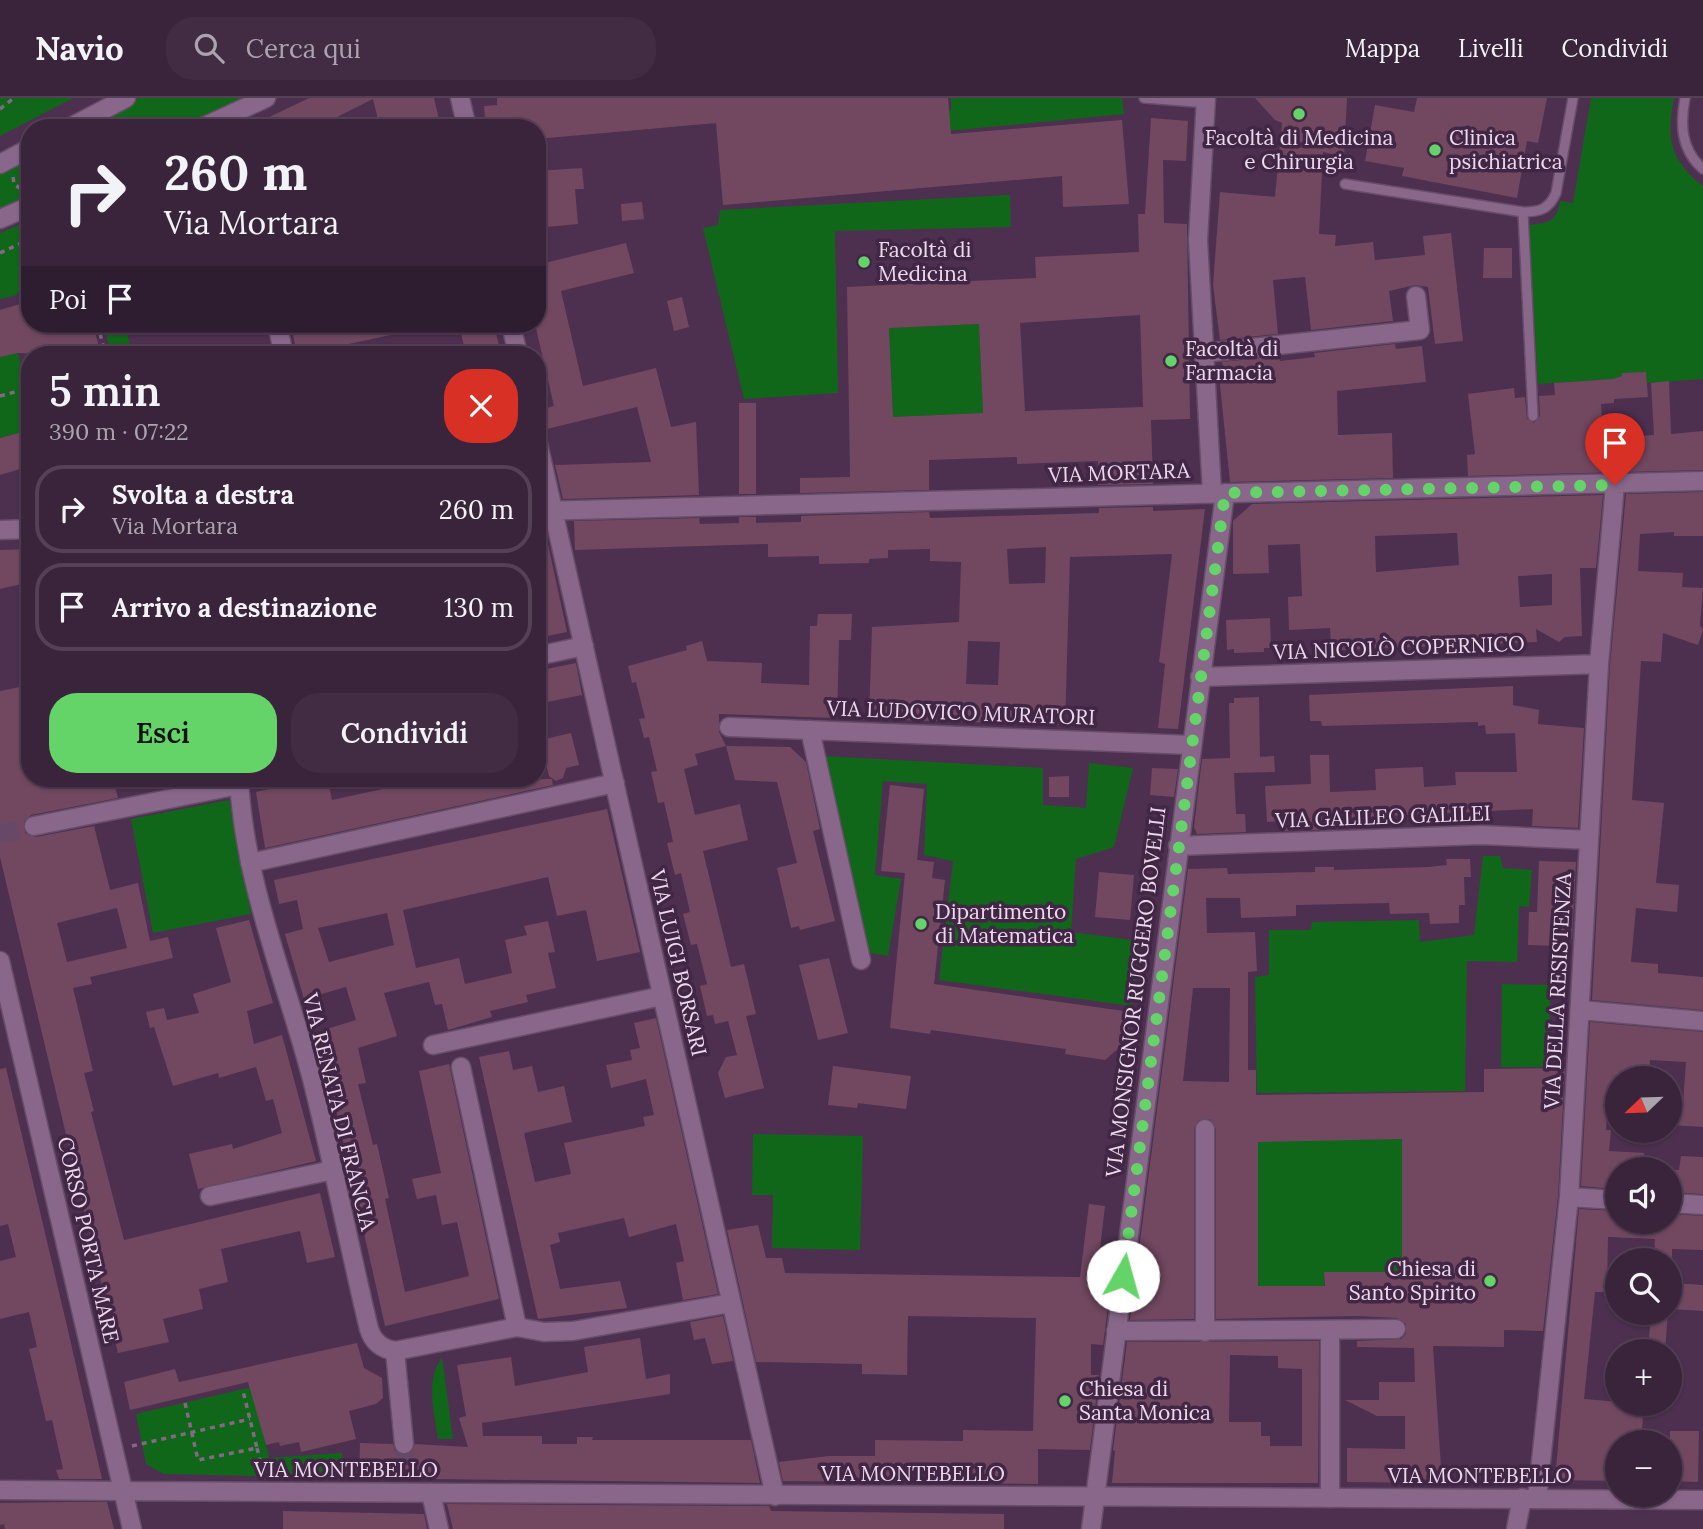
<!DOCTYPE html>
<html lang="it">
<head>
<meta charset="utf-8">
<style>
  :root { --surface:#3a243c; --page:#412c43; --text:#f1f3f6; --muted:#aba4af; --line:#544156; --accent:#64d468 }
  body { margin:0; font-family:Lora,serif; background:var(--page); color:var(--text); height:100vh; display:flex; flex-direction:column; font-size:26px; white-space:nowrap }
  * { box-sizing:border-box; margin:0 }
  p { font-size:23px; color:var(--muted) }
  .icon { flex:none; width:38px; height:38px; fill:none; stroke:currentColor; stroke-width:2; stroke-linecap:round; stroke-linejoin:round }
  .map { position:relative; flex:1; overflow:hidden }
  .side { position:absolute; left:21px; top:248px; width:525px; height:441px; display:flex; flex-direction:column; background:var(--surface); border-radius:28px; box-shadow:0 2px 5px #0004,0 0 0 2px var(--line) }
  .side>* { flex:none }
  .banner { position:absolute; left:21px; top:21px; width:525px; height:214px; border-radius:28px; box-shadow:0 2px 5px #0004,0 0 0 2px var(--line); background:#3a243c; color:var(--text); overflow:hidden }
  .needle { width:46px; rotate:247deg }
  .fabs { position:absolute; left:1605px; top:968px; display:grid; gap:14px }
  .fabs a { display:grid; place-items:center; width:77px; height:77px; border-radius:50%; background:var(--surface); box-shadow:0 2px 5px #0004,0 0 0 2px var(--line); font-size:35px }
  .pin { position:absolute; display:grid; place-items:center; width:60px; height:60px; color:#fff; margin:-72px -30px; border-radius:50% 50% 50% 0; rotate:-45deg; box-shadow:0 0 7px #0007 }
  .pin .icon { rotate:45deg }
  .me { position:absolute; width:77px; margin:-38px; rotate:7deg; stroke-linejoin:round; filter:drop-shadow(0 0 5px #0008) }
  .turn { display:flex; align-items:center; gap:24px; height:147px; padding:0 28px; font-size:32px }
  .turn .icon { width:91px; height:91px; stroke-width:2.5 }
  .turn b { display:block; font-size:49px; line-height:60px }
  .then { display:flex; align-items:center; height:66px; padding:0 28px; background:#0003; gap:14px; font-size:26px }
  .round { display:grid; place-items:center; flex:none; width:74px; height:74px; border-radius:28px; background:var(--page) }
  .head { display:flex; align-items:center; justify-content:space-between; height:119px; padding:0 28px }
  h1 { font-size:42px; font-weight:600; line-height:52px }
  .primary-button { display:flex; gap:14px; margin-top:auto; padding:14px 28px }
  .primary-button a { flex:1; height:80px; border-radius:28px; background:var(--accent); color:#111; font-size:28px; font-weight:600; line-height:80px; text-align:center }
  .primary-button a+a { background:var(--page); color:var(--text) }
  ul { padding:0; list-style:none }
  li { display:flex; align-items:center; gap:21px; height:88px; margin:0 14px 10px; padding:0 14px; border:4px solid var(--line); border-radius:28px }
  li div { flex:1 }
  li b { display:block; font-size:26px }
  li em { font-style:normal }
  header { display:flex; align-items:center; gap:42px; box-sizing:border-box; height:98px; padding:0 35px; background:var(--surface); border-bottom:2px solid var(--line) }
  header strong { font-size:33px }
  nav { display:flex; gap:38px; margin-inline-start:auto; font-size:24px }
  .search { width:490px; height:63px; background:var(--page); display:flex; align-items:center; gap:18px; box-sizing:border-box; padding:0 24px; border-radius:28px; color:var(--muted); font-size:26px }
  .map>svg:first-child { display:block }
</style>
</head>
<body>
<header>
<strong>Navio</strong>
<div class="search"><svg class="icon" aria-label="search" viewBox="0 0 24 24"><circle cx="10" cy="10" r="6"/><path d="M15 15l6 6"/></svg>Cerca qui</div>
<nav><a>Mappa</a><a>Livelli</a><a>Condividi</a></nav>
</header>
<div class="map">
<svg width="1703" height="1431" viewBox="0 0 1703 1431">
  <rect width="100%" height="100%" fill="#4d3050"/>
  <path fill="#10671a" d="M0 0H73L0 38Z
    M139 0H243L181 30H82Z
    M951 0H1122L1124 16 916 36 913 16 951 12Z
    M1591 0H1674C1666 41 1670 62 1703 88V281L1647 285 1646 274 1622 275V278L1613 281 1538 286 1529 127C1548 125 1557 124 1560 103L1573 105Z
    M30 57V101L0 115V73Z
    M1010 97 1011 129 835 133 838 295 744 301 703 130 718 127 720 112Z
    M30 122V177L24 181 17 197 0 201V135Z
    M104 226H125L132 257H111Z
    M979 226 983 315 893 319 889 230Z
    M18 255 30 308V332L0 340V259Z
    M822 658 1043 670V707L1086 710 1089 665 1133 670 1114 749 1076 761 1071 834 1140 843 1132 908 939 882 953 763 924 757 927 686 883 683 875 777 901 781 888 858 866 854Z
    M229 702 251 816 153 835 131 721Z
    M1483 758H1500L1503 770 1532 772 1529 809 1519 808 1517 864 1467 863 1465 993 1257 995 1255 879 1269 877V832H1311L1312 824 1419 822 1420 844 1474 837Z
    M1502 886 1550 887 1549 969H1501Z
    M753 1036 863 1038 860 1152 772 1150 773 1097H752Z
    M1402 1041V1174L1324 1175V1188H1258V1043Z
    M442 1259 453 1341H438C434 1313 425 1284 442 1259Z
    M252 1289 269 1360 342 1355 344 1380 164 1376 146 1366 136 1316Z"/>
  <path fill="#714860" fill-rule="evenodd" d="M309 0H434L441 30H380L373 1 315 30H247Z
    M497 0H948L951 36 1122 22 1129 106 1063 109 1062 78 723 107 716 25 537 41V30H486L484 8 497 7Z
    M1255 0H1347L1344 59 1323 54 1319 136 1336 137 1335 148 1373 144 1375 162 1425 157 1423 138 1451 135 1463 243 1435 246 1428 189 1415 187 1389 193 1393 223 1311 232 1305 179 1273 182 1278 236 1220 242 1213 187 1220 94 1275 99 1282 25 1275 22Z
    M1417 0H1547L1538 45 1527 43 1517 100 1402 78 1404 70 1365 63 1375 7 1414 14Z
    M1151 20 1188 23 1186 63 1163 62 1164 125 1187 126 1190 321 1151 322 1153 386 1098 387V363L1017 366V359L929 362V392L800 395V380L850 379 847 189 1036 180 1035 159 1139 154 1138 116H1145ZM1140 217 1143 309 1025 313 1020 225ZM979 226 983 315 893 319 889 230Z
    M582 70 584 91H575L578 126 546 129 543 89 537 90V73Z
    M642 104 644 121 622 123 621 106Z
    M626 145 634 175 561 193 583 288 656 270 671 329 696 324 699 397 563 401 555 367 651 364 637 309 547 331 542 311 554 308 535 226 537 167Z
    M1484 150H1512V180H1483Z
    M682 199 689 229 674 233 667 203Z
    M30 203V226H93L101 257 18 255 0 259V212Z
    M314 226H413L414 232 297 257 292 231Z
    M459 226H494L501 257H466Z
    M1395 246 1396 251 1422 248 1426 284 1337 293 1338 337 1392 335 1393 380 1230 384 1218 268H1223L1222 264 1279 258 1280 263 1315 259 1314 255Z
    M1646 274 1648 299 1614 301V305L1601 306 1603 340 1654 337 1651 285 1669 283 1671 336 1703 333V372L1468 378 1467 357 1475 356 1468 296 1514 290 1515 300 1525 299 1527 321 1534 325 1540 318 1539 298 1555 297 1554 285 1613 281 1622 278V275Z
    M739 305H756V396H739Z
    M30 332V368L0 377V340Z
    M1703 394V438H1674V434L1640 436 1638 473 1683 475 1682 489 1703 490 1700 527 1703 532 1698 547 1663 535 1661 564 1641 563 1632 702 1664 705 1656 785 1679 787 1677 814 1636 810 1631 864 1658 866V875L1703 879V912L1592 902 1610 567 1626 396Z
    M1603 397 1596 470H1580L1582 538 1565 539 1559 544 1536 531 1537 544 1342 552V547H1331L1330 530 1289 532 1288 499 1302 498 1300 446 1268 447 1269 475 1233 476V423L1252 406ZM1457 435 1459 467 1376 474 1375 438ZM1552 476V507L1520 509 1518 478Z
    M1153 409V413L1205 411 1178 631 1158 630 1165 566 1159 564 1172 456 1070 459 1065 627 869 621 872 529 959 524 961 464 930 463V451L888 452V460L869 461V465L819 466V458L768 459V446L575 452 574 423 699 420 700 426 739 425V419H756V425L801 424V418L929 414 930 420 1099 415V410ZM1046 449 1045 485 1009 486 1007 451ZM968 543 1000 544 998 587 966 586Z
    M544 428 567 534 537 540V429Z
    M30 451V484L0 491V452Z
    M818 516H852L851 542H839L837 620 719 616V634L726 648 695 656 698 667 684 671 695 717 740 706 748 742 703 753 731 869 744 866 756 916 746 918 764 990 725 1000 718 975 726 959 737 957 728 923 715 926 713 917 707 918 700 888 707 886 697 846 691 847 683 816 690 814 688 805 681 775 675 777 667 745 673 744 671 734 664 704 658 705 651 674 657 673 649 639 644 640 639 621 645 620 636 584 632 585 628 568 687 552 686 548 702 543 707 563 762 565 761 585 809 587 810 528H817Z
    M1270 520 1271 550H1264V554L1234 555V551L1227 552 1226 522Z
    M576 565 582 597 537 606V573Z
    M30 587V629L21 631 30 681H113L118 700 31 717 24 724 25 735 36 739 94 728 110 792 138 785 150 843 168 839 173 860 90 879 92 886 73 890 93 973 84 975 94 1013 91 1014 124 1142 320 1095 335 1159 307 1165 300 1133 221 1151 228 1184 199 1191 203 1211 163 1221 169 1244 118 1255 0 759V593ZM117 810 127 850 67 864 57 825Z
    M1513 588V607L1539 612 1538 626 1584 630 1578 730 1532 728 1533 711 1366 719V730L1284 733V723L1267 724 1265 688 1311 686 1310 657H1329L1330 694 1376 692 1375 671 1423 669 1424 689 1456 687 1455 674H1517L1515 635 1486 636 1485 627 1478 628V624L1322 628 1321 623H1310L1309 597Z
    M1259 599 1260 659 1274 658 1275 674 1234 675 1236 716H1245L1246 734 1197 736 1194 729 1202 661 1230 660 1229 605H1234V600Z
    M571 635 579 667 566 670 563 680 556 683 549 678 543 654 548 653 545 641Z
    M726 648 790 649 806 664 820 731 813 733 835 823 800 832 799 828 791 830 777 770 797 765 777 684 735 682Z
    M1152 670 1178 671 1174 699 1150 697Z
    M1069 678V699H1049V679Z
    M312 681H328L332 702 406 686 405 681H552L553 687 265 750 256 694Z
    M890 687 924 691 917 762 934 764 932 780 945 782 934 886 1131 914 1127 943 1105 962 1065 956 1066 951 931 932 930 936 890 930 905 775 881 773Z
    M607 711 640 854 597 863 586 812 557 818 548 779 403 812 416 870 459 860 465 886 512 875 505 842 527 837 524 828 548 823 555 854 548 855 556 890 526 897 528 904 490 913 492 919 448 932 442 906 435 907 429 884 384 895 397 938 358 950 366 985 358 986 373 1047 377 1046 389 1100 385 1101 405 1194 469 1178 457 1124 442 1127 436 1097 417 1101 412 1081 441 1075 419 973 449 966 499 1201 385 1228 332 994 314 935 356 922 346 889 304 901 285 836 303 831 297 802 279 806 274 782ZM387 815 394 847 329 864 318 830Z
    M1446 761H1470L1471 779H1464L1465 807H1459V825L1430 826 1429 815 1390 816 1389 805 1296 807V818L1241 820 1240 800H1206L1207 835 1255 834 1257 873 1248 874V972H1256V997L1484 994V971L1565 970 1558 1098 1543 1233 1504 1232V1249L1433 1248 1442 1385 1347 1384V1350L1405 1351V1318H1377L1345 1302H1379V1284H1415L1414 1250 1357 1249V1243L1401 1241 1406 1236V1226L1397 1220 1357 1218 1216 1221V1031L1210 1021 1199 1022 1194 1031V1221L1130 1222 1188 771 1227 770 1228 776 1315 774V769H1334V772L1428 769 1447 767ZM1193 890H1230L1229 984 1183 983ZM1402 1041V1174H1324L1325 1188H1258V1044Z
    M1539 763 1576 764 1572 841H1559V848L1528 847 1529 814H1537Z
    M1099 774 1134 777 1130 822 1095 819Z
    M249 822 273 905 247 913 254 946 282 937 316 1063 198 1091 189 1056 232 1046 233 1051 282 1035 273 1001 266 1003 256 969 219 980 218 975 173 988 154 929 150 930 146 914 164 910 167 922 199 915 193 896 231 884 216 830Z
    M829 860 848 935 818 942 799 867Z
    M656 920 718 1196 683 1202 676 1165 684 1163 676 1126 629 1139 624 1120 558 1135 560 1144 550 1147 560 1191 620 1183 627 1210 538 1221 479 959 509 953 513 972 532 968 538 994 564 988 572 1024 524 1035 535 1084 571 1076 564 1045 645 1028 643 1019 654 1017 646 981 611 990 606 967 632 962 630 952 640 950 634 925Z
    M1590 924 1703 934V1029L1670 1027V1004L1683 1005 1686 964 1650 962 1649 980H1617V995L1609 994 1606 1032H1611L1609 1053 1644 1055 1643 1071H1617V1091L1581 1088Z
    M833 968 911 978 906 1011 858 1005 857 1010 828 1007Z
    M6 970 67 1228 102 1381H59L56 1372 63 1371 52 1322 46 1323 29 1251 37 1249 29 1214 0 1221V1163L16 1159 8 1126 0 1128V971Z
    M1681 1058 1703 1059V1096L1670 1094V1072H1679Z
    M1089 1106 1105 1108 1094 1201H1109L1103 1247 1091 1246V1277H1099L1090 1352 1038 1351V1386L944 1385V1367L898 1366V1384L783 1383 779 1364 829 1358H875V1342L963 1343V1332L1033 1333 1036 1220 908 1218 907 1277 862 1276V1266L756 1264 727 1132 758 1127 766 1160H782L785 1175 1080 1179Z
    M1579 1111 1617 1113V1124H1670V1116L1703 1118V1152L1672 1151V1162H1654L1655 1141 1608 1139 1607 1194H1595L1584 1301 1644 1306 1641 1344H1617V1383L1555 1382Z
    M1670 1185 1703 1187V1213L1670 1211Z
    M1651 1214H1668L1665 1253H1648Z
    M723 1218 733 1263 712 1266 705 1240 694 1242 690 1224Z
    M640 1240 646 1281 670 1276V1296L482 1325 483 1338H542V1346H577V1339H593L592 1342H751L760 1385 359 1380 360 1345 393 1346 395 1353 404 1357 411 1355 415 1346 468 1349 459 1320 466 1318 457 1267 511 1259 515 1288 588 1274 584 1249Z
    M1319 1243 1318 1385H1112L1115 1353 1113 1352 1127 1244ZM1230 1257 1278 1258V1270L1302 1271V1348H1270V1338H1261V1324H1229Z
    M357 1245 364 1270 382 1280 383 1300 376 1306 349 1313 356 1341 301 1354 299 1344 280 1348 279 1344 266 1347 248 1284 130 1312 124 1284 175 1271 179 1284Z
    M1670 1333H1699L1698 1384 1670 1383Z
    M65 1404H107L114 1431H5L4 1426 0 1427V1405Z
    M447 1406 769 1408 771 1413 1004 1416V1431H453Z
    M283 1413 424 1416 427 1431H283Z"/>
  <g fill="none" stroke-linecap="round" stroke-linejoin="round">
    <path stroke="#654967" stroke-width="18" stroke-dasharray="18 9" stroke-linecap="butt" d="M0 736 34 728
      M404 1346 407 1381"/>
    <defs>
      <path id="service" d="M1144 0 1195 4 1205 2
        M1685 0C1680 27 1681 52 1703 71
        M1345 86 1523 114C1540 114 1549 111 1556 95L1573 0
        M1523 114 1533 318"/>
      <path id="minor" d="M460 0 467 30
        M1206 0 1198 142 1212 395
        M69 30 126 0
        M201 30 266 0
        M0 66 30 50
        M0 121 30 108
        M277 226 284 257
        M511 226 518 257
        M1203 255 1420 232 1416 198
        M537 341 775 1398
        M537 413 1703 383
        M0 432 30 431
        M537 558 584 548
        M1200 579 1599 566
        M729 629 1191 647
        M810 632 861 862
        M239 681C244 785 286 882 312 981 333 1064 349 1148 369 1231 373 1244 382 1251 395 1253L517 1229 544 1234 573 1233 731 1205
        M34 728 239 687
        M1178 748 1481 737 1589 742
        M250 765 615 685
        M1580 912 1703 923
        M433 947 662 898
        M461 969 517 1229
        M210 1098 333 1072
        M1569 1099 1617 1102
        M1670 1105 1703 1107
        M1116 1233 1396 1231
        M1205 1234V1031
        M395 1253 404 1346
        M0 1392 123 1393
        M431 1395 439 1431
        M1330 1400V1233
        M1537 1401 1569 1099 1599 566 1615 387
        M1091 1431 1225 395
        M1516 1431 1522 1400"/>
      <path id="tertiary" d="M0 863 132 1431
        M123 1393 1703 1402"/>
    </defs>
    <use href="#service" stroke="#664d68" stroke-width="12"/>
    <use href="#minor" stroke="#664d68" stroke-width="21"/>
    <use href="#tertiary" stroke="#664d68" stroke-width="21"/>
    <path stroke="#836985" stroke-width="3.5" stroke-dasharray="5 5" stroke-linecap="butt" d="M0 11 14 0
      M13 79 14 86 21 91
      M0 155 30 141
      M98 226 105 257
      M0 298 26 291
      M185 1305 198 1362 257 1350 243 1293
      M132 1348 250 1321
      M257 1350 263 1375"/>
    <use href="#service" stroke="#88678a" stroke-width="9"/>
    <use href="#minor" stroke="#88678a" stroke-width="18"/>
    <use href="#tertiary" stroke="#88678a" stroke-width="18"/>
  </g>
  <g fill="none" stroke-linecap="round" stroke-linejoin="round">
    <path stroke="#64d468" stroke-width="12" stroke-dasharray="0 21.6" d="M1123 1178 1225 395 1615 387"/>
  </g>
  <g fill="#64d468" stroke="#422645" stroke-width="2.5">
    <circle cx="1299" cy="16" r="7"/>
    <circle cx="1435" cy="52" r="7"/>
    <circle cx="864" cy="164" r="7"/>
    <circle cx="1171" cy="263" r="7"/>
    <circle cx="921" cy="826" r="7"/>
    <circle cx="1490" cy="1183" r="7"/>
    <circle cx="1065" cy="1303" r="7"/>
  </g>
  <g text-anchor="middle" stroke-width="7" stroke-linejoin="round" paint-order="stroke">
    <g font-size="21" fill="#ebd9ec" stroke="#422645" text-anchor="start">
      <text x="1299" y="47" text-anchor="middle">Facoltà di Medicina<tspan x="1299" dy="24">e Chirurgia</tspan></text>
      <text x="1449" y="47">Clinica<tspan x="1449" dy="24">psichiatrica</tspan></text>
      <text x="878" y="159">Facoltà di<tspan x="878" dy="24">Medicina</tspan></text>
      <text x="1185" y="258">Facoltà di<tspan x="1185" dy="24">Farmacia</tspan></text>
      <text x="935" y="821">Dipartimento<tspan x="935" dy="24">di Matematica</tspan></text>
      <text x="1476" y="1178" text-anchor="end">Chiesa di<tspan x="1476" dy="24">Santo Spirito</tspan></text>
      <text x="1079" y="1298">Chiesa di<tspan x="1079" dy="24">Santa Monica</tspan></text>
    </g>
    <g font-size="21" fill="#ebd9ec" stroke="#422645">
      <text transform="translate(1119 375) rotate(-2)" y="7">VIA MORTARA</text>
      <text transform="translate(1399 550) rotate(-2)" y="7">VIA NICOLÒ COPERNICO</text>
      <text transform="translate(961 615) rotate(2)" y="7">VIA LUDOVICO MURATORI</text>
      <text transform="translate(1383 719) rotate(-2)" y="7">VIA GALILEO GALILEI</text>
      <text transform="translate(678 865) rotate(77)" y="7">VIA LUIGI BORSARI</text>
      <text transform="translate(1558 893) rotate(-87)" y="7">VIA DELLA RESISTENZA</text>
      <text transform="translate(1136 894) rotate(-83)" y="7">VIA MONSIGNOR RUGGERO BOVELLI</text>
      <text transform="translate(339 1014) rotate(76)" y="7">VIA RENATA DI FRANCIA</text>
      <text transform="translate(88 1142) rotate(77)" y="7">CORSO PORTA MARE</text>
      <text x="346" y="1379">VIA MONTEBELLO</text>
      <text x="913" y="1383">VIA MONTEBELLO</text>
      <text x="1480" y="1385">VIA MONTEBELLO</text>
    </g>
  </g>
</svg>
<div class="fabs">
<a><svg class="needle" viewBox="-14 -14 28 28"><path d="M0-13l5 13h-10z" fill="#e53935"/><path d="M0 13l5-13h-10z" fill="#aba4af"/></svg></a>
<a><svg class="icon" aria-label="sound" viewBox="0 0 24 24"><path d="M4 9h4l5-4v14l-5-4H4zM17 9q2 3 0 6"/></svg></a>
<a><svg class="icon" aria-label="search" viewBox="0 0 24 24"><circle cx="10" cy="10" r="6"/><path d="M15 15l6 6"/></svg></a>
<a>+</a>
<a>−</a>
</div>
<div class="pin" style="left:1615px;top:387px;background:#d93025"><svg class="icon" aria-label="arrive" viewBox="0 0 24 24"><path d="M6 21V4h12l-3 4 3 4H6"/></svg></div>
<svg class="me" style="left:1123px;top:1178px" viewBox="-20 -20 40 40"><circle r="19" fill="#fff"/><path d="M0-13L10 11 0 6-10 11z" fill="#64d468"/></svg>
<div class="banner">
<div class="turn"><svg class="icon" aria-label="right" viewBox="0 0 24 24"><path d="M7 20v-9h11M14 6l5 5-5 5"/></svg><div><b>260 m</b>Via Mortara</div></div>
<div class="then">Poi<svg class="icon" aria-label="arrive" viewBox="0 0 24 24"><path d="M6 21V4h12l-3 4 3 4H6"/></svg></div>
</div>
<section class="side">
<div class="head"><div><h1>5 min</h1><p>390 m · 07:22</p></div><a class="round" style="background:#d93025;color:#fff"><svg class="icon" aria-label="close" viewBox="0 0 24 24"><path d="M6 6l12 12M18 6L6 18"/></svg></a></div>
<ul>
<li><svg class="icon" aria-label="right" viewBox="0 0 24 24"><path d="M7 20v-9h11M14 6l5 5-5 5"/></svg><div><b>Svolta a destra</b><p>Via Mortara</p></div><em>260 m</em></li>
<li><svg class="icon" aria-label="arrive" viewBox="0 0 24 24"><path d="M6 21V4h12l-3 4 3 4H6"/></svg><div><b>Arrivo a destinazione</b></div><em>130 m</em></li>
</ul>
<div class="primary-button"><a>Esci</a><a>Condividi</a></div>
</section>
</div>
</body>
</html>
